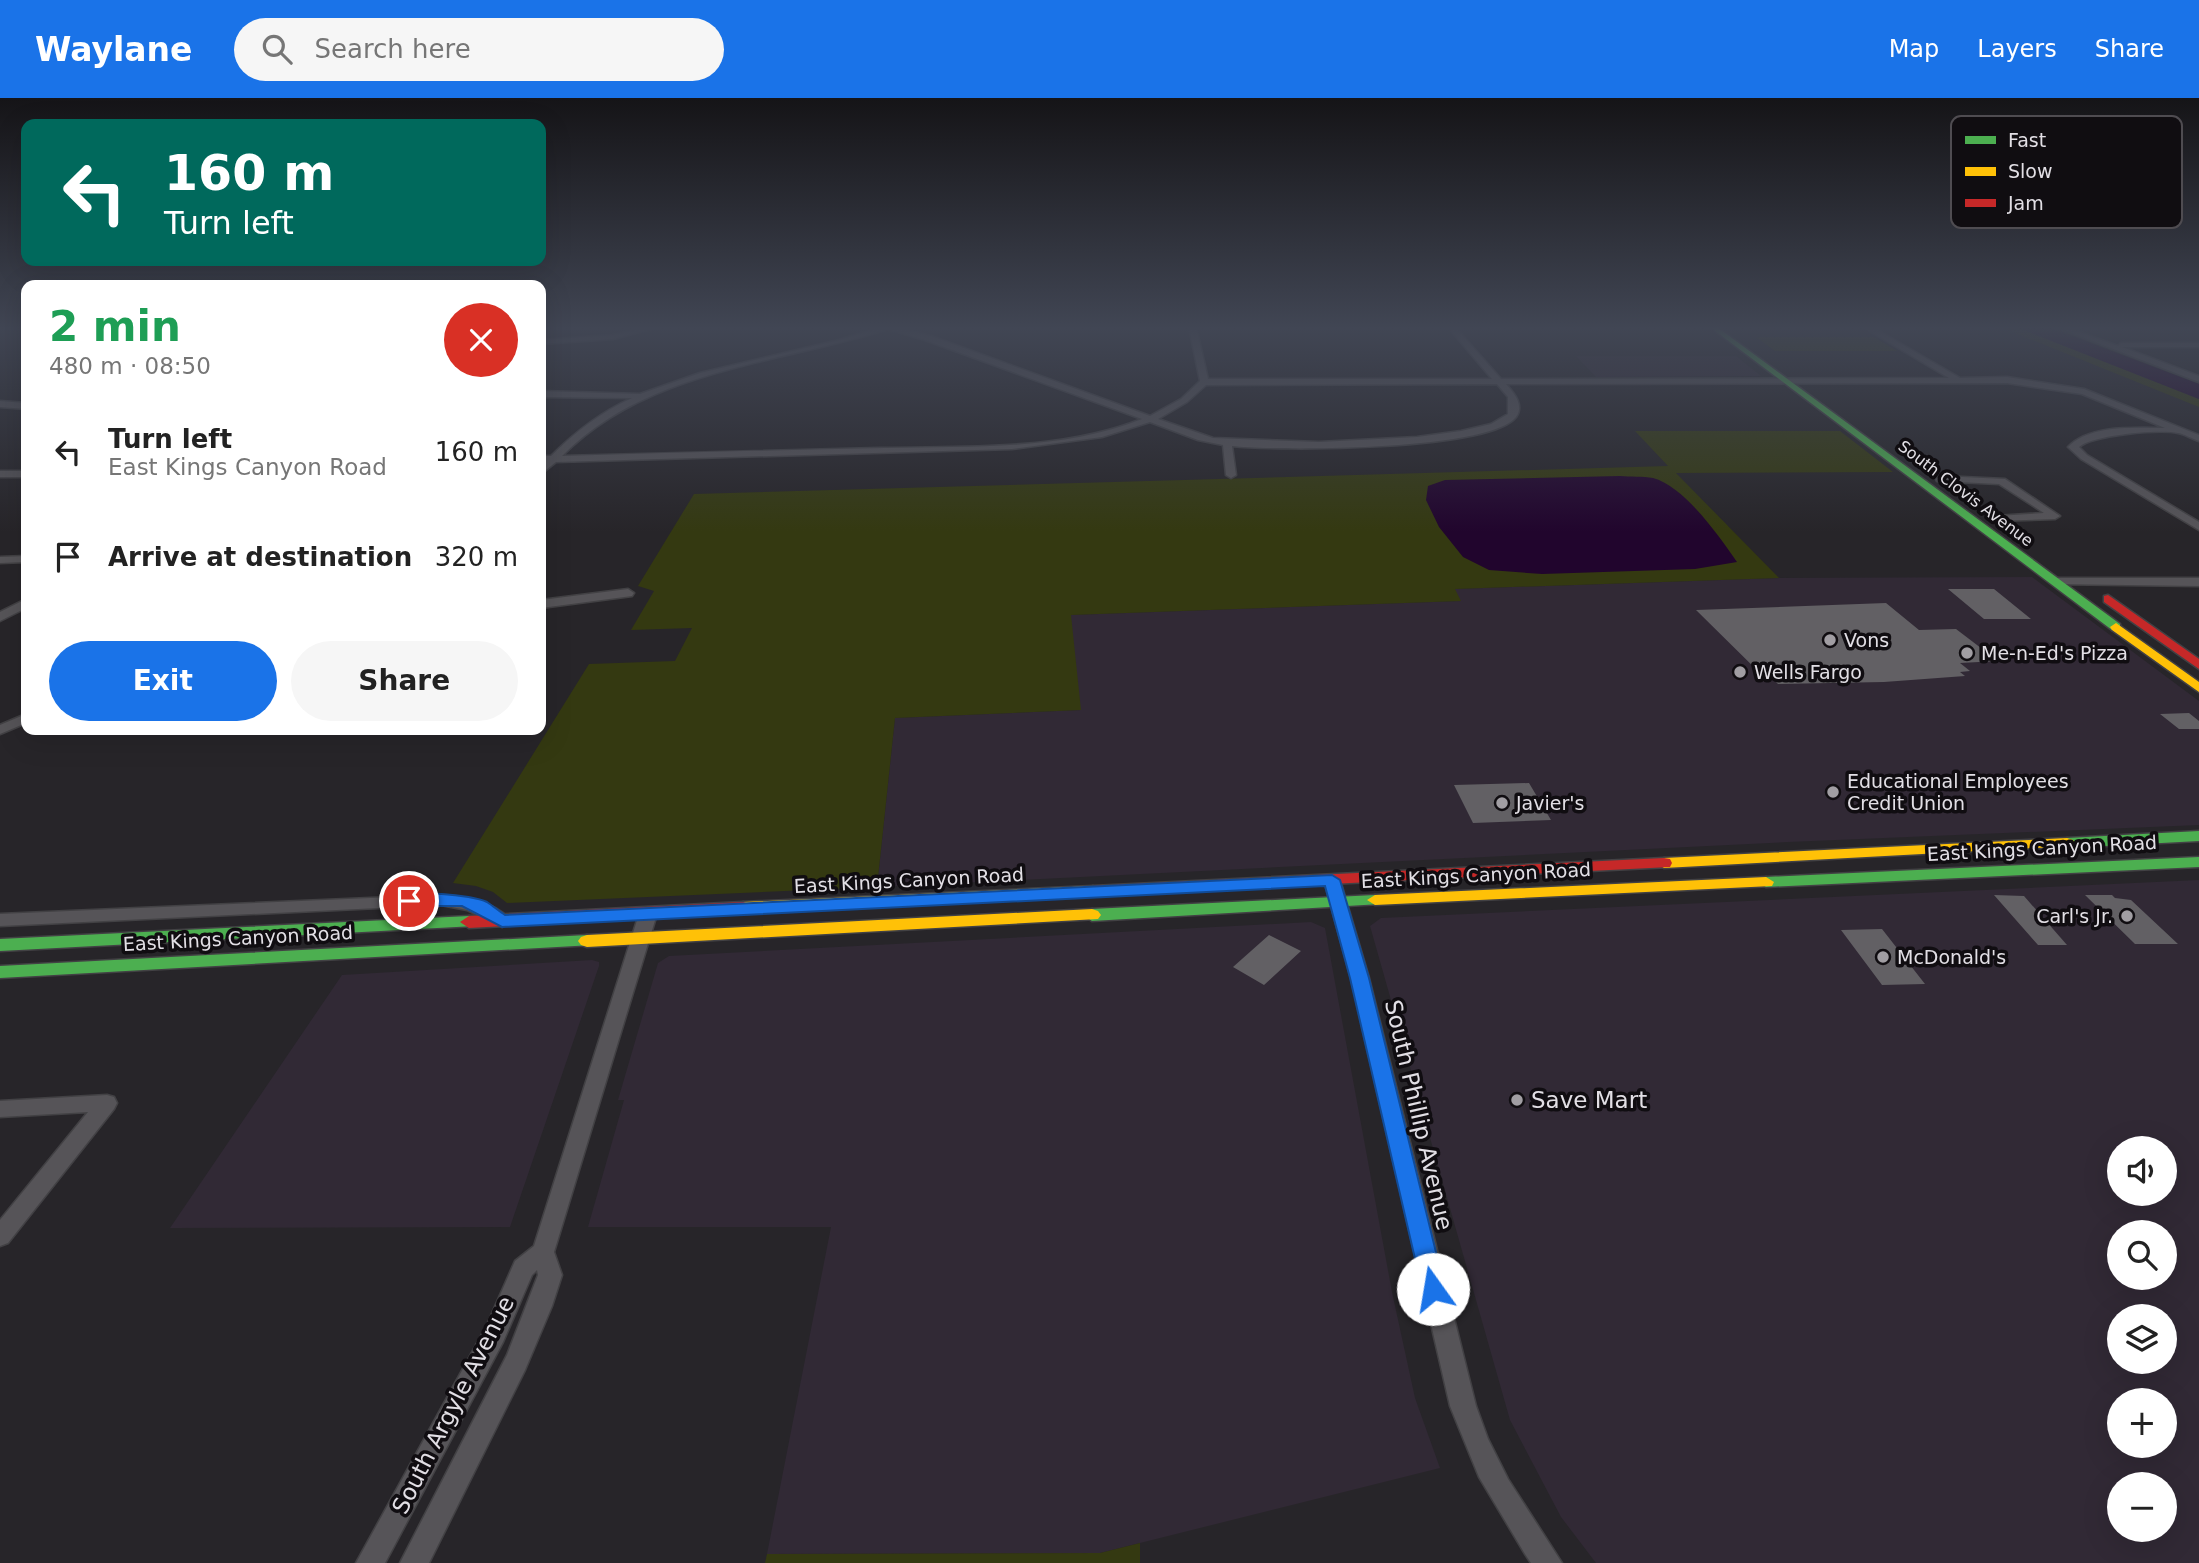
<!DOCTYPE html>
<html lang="en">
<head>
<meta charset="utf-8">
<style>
  :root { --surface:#fff; --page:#f6f6f6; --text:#222; --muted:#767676; --accent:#1a73e8 }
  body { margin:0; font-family:"DejaVu Sans",sans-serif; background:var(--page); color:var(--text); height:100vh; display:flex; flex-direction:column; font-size:26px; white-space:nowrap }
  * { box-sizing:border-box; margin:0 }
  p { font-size:23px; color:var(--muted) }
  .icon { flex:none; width:38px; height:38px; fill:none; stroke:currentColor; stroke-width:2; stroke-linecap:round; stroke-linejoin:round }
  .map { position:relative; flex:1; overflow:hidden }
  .sheet { position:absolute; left:21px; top:182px; width:525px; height:455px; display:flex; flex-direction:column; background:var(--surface); border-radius:14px; box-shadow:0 7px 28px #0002 }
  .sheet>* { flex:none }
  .hud { position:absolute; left:21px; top:21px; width:525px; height:147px; border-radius:14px; box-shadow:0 7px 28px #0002; background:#00695c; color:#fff; overflow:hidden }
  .tools { position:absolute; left:2107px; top:1038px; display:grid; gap:14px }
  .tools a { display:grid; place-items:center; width:70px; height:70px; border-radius:50%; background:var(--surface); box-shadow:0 7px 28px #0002; font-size:35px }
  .pin { position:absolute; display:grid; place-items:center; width:60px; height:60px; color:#fff; margin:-30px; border:4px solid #fff; border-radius:50%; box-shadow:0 2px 7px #0007 }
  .me { position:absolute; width:77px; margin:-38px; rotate:347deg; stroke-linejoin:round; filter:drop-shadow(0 0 5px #0008) }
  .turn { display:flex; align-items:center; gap:24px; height:147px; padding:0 28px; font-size:32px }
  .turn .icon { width:91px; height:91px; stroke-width:2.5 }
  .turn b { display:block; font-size:49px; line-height:60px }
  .round { display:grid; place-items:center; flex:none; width:74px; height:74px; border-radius:37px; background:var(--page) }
  .head { display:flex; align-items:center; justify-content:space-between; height:119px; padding:0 28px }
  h1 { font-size:42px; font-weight:700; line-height:52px; color:#1e9e55 }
  .action { display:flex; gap:14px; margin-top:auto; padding:14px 28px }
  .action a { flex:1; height:80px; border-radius:42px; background:var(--accent); color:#fff; font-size:28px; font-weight:700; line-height:80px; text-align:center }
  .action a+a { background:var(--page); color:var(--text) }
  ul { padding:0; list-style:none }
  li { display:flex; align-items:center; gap:21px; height:105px; padding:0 28px }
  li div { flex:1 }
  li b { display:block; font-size:26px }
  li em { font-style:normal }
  header { display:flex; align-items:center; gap:42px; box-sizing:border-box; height:98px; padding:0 35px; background:var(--accent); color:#fff }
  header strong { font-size:33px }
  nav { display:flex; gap:38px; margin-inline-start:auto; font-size:24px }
  .search { width:490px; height:63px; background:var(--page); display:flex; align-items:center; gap:18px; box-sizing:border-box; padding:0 24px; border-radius:38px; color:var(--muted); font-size:26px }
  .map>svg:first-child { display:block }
</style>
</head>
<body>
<header>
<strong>Waylane</strong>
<div class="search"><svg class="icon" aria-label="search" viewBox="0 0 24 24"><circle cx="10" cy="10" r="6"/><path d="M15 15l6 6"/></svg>Search here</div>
<nav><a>Map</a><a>Layers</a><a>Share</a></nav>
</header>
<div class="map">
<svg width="2199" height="1465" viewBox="0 0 2199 1465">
  <rect width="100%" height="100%" fill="#272529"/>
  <path fill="#312935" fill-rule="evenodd" d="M1576 258H1736L1761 278 1596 279Z
    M2032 479 2199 603V727L1788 744 877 789 895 620 1080 612 1070 517 1460 503 1454 491 1779 480Z
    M2199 782V1465H1596L1561 1419 1510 1322 1370 828 1381 820ZM2119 1050H2165V1096H2119ZM2119 1134H2165V1180H2119ZM2119 1218H2165V1264H2119ZM2119 1302H2165V1348H2119ZM2119 1386H2165V1432H2119Z
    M1311 824 1325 830 1392 1194 1415 1300 1440 1370 1100 1455 767 1456 831 1129H588L624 1002H618L658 865 669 858Z
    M592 862 599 864V868L510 1129 170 1130 342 877Z"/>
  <path fill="#343911" d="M2000 229H2016L2199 301V309Z
    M1756 239H1874L1897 253H1775Z
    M1635 333H1840L1893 374 1676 375 1779 480 1455 491 1461 503 1071 517 1081 612 895 620 877 789 507 805 493 794 476 788 453 785 589 566 675 563 692 530 631 532 654 493 638 488 694 396 1668 368Z
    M1140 1445V1465H765L767 1456 1100 1455Z"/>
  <path fill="#21052d" d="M2016 229H2048L2199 286V301Z
    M1620 378C1630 379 1643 378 1653 380 1684 388 1719 438 1737 464L1695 471 1542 476 1489 472 1463 459 1439 429 1426 402 1428 388 1445 382Z"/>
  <path fill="#626064" d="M1948 491H1994L2031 521H1984Z
    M1886 505 1919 532 1956 531 1998 563 1960 565 1970 573 1960 574 1965 578 1884 584 1778 586 1774 582H1767L1696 512Z
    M2189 615 2199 623V631H2179L2160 616Z
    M1529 685 1551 722 1473 725 1454 687Z
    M1994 797 2024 798 2067 847H2038Z
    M2085 797H2112L2115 800 2131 802 2178 846H2135Z
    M1882 831 1925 886 1882 887 1841 832Z
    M1269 837 1301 853 1264 887 1233 869Z"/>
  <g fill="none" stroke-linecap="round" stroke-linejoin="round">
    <defs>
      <path id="street" d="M647 229H658L613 241 541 246V242L613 237Z
        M882 229H895L931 238 1150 318 1181 301 1200 283 1189 229H1196L1208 281H1492L1448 229H1455L1501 281 1949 280 1863 229H1872L1960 280 2007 279 2084 291 2199 337V343C2192 341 2185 336 2178 335 2159 331 2093 337 2079 349L2087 357 2199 424V432L2081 361 2068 349C2090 326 2136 330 2165 330L2082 296 2007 285 1506 286C1513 294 1525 307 1516 319 1489 353 1278 353 1232 348L1236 377 1231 380 1226 377 1223 347 1198 342 1150 324 1102 339 1012 351 556 364 541 376V368L545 364H541V358H551C575 334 601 314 632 300L541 299V293L640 296 700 275 839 242ZM888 231 925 242 1142 321C1062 353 969 348 885 350 777 352 669 355 562 358 647 271 778 266 888 231ZM1497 286 1508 299V316L1491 326 1461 333 1417 339 1319 344 1213 340 1158 321 1187 304 1206 287Z
        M2056 229H2066L2118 248 2121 245H2199V249H2122L2199 278V284Z
        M0 303 26 305V311L0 309Z
        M0 373H26V379H0Z
        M1941 378 2005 381 2060 418 2055 421 1992 423V419L1996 418 2044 415 1999 386 1937 383 1936 381Z
        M26 458V464L0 465V459Z
        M2056 480H2199V488L2052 486 2050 484Z
        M628 491 634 495 632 498 541 510V502Z
        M26 501V510L0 523V514Z
        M26 616V625L0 636V627Z
        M1332 777 1340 782 1369 880 1476 1308 1488 1341 1508 1381 1562 1465H1531L1525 1456 1479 1379 1450 1308 1351 880 1324 782Z
        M441 797C464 798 496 804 511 823L502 829 467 812 441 807 0 828V816Z
        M648 810 657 816 554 1154 562 1177 552 1208 525 1272 429 1465H400L507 1257 538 1177 537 1172 532 1177 503 1244 385 1465H356L486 1229 515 1163 534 1148 639 816Z
        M107 997 114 999 117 1005 114 1011 8 1145 0 1148V1122L88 1014 0 1019V1003Z"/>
      <path id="fast" d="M1710 229H1717L2120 526V532H2112Z
        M2199 733V743L2067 750 2059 745 2067 740Z
        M2199 759V769L1766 789 1758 784 1766 779Z
        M1375 797 1383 802 1381 806 1092 823 1083 817 1092 811Z
        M469 818 475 820 478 824 475 828 0 853V841Z
        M587 837 593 839 596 843 593 847 0 880V868Z"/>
      <path id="slow" d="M2116 525 2199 584V594L2112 532 2110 529Z
        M2067 740 2073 742 2075 745 2073 748 1664 770 1656 765 1664 760Z
        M1766 779 1774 784 1772 788 1375 807 1367 802 1375 797Z
        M1093 788 1101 793 1099 797 743 816 734 810 743 804Z
        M1092 811 1098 813 1101 817 1098 821 587 849 581 847 578 843 581 839 587 837Z"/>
      <path id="jam" d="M2108 497 2199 561V571L2104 504V498Z
        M1664 760 1670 761 1672 765 1670 769 1093 798 1085 793 1093 788Z
        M743 804 749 806 752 810 749 814 469 830 460 824 469 818Z"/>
    </defs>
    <use href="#street" stroke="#424144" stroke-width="3"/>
    <use href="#fast" stroke="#424144" stroke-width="3"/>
    <use href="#slow" stroke="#424144" stroke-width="3"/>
    <use href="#jam" stroke="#424144" stroke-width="3"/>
    <use href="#street" fill="#565458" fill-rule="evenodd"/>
    <use href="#fast" fill="#4caf50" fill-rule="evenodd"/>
    <use href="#slow" fill="#ffc107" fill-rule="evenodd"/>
    <use href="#jam" fill="#c62828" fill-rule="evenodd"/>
  </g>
  <linearGradient id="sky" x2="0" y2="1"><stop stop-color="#151417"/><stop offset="0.53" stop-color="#414654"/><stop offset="1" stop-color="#414654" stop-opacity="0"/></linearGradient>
  <rect width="2199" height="434" fill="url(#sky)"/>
  <path fill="#1a73e8" stroke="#114b97" stroke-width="2" d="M1332 777 1340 782 1369 880 1445 1191 1442 1198 1433 1201 1425 1198 1422 1191 1350 880 1325 788 502 829 462 808H409L400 803C410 790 472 797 487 804 493 808 499 813 505 817Z"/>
  <g fill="#a19ea3" stroke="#100d11" stroke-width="2.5">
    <circle cx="1830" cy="542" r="7"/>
    <circle cx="1967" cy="555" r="7"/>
    <circle cx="1740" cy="574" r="7"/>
    <circle cx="1833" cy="694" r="7"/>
    <circle cx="1502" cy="705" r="7"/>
    <circle cx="2127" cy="818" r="7"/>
    <circle cx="1883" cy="859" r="7"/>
    <circle cx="1517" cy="1002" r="7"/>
  </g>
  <g text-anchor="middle" stroke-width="7" stroke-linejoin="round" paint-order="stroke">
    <g font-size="16" fill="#e2dfe5" stroke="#100d11">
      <text transform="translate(1966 395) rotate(37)" y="6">South Clovis Avenue</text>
    </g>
    <g font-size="19" fill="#e2dfe5" stroke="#100d11" text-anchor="start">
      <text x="1844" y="549">Vons</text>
      <text x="1981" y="562">Me-n-Ed's Pizza</text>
      <text x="1754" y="581">Wells Fargo</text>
      <text x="1847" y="690">Educational Employees<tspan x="1847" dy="22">Credit Union</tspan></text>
      <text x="1516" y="712">Javier's</text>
      <text x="2113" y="825" text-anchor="end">Carl's Jr.</text>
      <text x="1897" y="866">McDonald's</text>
    </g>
    <g font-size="19" fill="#e2dfe5" stroke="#100d11">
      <text transform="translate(2042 750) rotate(-3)" y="7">East Kings Canyon Road</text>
      <text transform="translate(1476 777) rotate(-3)" y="7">East Kings Canyon Road</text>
      <text transform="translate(909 782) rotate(-3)" y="7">East Kings Canyon Road</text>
      <text transform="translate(238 840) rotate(-3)" y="7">East Kings Canyon Road</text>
    </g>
    <g font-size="23" fill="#e2dfe5" stroke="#100d11" text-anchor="start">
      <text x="1531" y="1010">Save Mart</text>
    </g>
    <g font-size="23" fill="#e2dfe5" stroke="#100d11">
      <text transform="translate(1419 1017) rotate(77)" y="8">South Phillip Avenue</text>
      <text transform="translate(453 1307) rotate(-63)" y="8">South Argyle Avenue</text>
    </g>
  </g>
  <rect x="1951" y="18" width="231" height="112" rx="10" fill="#100d11" stroke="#4f4c51" stroke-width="2"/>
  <rect x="1965" y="38" width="31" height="8" fill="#4caf50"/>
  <rect x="1965" y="69" width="31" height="9" fill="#ffc107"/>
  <rect x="1965" y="101" width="31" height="8" fill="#c62828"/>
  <g font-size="19" fill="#e2dfe5">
    <text x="2008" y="49">Fast</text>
    <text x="2008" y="80">Slow</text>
    <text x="2008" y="112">Jam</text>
  </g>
</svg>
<div class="tools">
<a><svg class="icon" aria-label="sound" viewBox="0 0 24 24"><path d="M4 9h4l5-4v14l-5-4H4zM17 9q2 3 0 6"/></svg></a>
<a><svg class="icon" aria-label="search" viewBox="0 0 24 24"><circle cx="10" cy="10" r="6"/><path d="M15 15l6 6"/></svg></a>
<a><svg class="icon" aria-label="layers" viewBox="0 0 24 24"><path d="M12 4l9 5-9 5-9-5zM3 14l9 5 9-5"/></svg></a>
<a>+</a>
<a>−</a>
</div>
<div class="pin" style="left:409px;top:803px;background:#d93025"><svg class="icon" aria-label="arrive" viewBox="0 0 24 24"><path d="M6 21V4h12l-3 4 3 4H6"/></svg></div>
<svg class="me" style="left:1433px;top:1191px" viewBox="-20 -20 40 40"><circle r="19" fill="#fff"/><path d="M0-13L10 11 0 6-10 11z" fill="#1a73e8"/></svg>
<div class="hud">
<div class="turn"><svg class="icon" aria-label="left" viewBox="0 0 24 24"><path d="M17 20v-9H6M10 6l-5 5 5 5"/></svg><div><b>160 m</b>Turn left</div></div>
</div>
<section class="sheet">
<div class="head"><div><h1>2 min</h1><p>480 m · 08:50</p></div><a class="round" style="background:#d93025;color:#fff"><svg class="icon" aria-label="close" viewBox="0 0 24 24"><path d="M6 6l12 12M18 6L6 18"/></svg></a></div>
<ul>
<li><svg class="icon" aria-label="left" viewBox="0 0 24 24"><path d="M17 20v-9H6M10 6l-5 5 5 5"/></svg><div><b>Turn left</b><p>East Kings Canyon Road</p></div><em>160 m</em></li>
<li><svg class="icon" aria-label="arrive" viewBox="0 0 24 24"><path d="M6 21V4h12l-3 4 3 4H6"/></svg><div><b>Arrive at destination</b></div><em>320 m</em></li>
</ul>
<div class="action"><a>Exit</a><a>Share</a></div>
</section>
</div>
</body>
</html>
